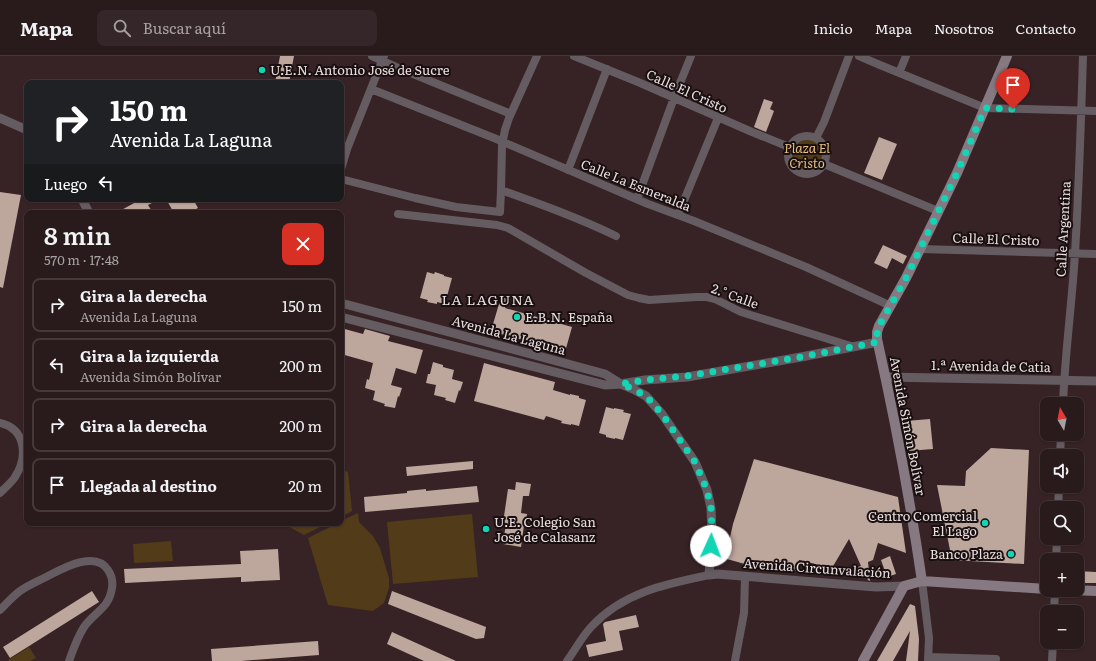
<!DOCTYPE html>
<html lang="es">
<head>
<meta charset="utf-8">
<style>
  :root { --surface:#291a1c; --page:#352729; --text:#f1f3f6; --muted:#a5a1a3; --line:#45383b }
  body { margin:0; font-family:Literata,serif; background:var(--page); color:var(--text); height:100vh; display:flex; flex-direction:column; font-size:15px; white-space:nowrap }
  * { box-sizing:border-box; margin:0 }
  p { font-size:13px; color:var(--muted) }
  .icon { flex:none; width:22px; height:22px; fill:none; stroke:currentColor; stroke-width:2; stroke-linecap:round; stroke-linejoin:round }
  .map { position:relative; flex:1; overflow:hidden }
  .sheet { position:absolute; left:24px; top:154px; width:320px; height:316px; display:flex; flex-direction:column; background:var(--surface); border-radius:8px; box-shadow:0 1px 3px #0004,0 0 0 1px var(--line) }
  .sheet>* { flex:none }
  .banner { position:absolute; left:24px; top:24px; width:320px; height:122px; border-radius:8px; box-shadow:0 1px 3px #0004,0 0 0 1px var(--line); background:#202124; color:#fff; overflow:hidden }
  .needle { width:26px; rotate:350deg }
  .tools { position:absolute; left:1040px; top:341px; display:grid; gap:8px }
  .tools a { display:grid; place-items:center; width:44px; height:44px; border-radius:8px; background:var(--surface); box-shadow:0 1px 3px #0004,0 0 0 1px var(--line); font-size:20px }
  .pin { position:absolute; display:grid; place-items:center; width:34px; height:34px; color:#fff; margin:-41px -17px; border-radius:50% 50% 50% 0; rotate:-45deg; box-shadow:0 0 4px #0007 }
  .pin .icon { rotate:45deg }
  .me { position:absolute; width:44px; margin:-22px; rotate:2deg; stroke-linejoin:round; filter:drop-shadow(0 0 3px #0008) }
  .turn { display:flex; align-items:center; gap:14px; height:84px; padding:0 20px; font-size:18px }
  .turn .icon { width:52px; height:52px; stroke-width:2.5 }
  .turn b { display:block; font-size:28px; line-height:34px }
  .then { display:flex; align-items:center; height:38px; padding:0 20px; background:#0003; gap:8px; font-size:15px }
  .round { display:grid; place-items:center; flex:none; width:42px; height:42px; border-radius:8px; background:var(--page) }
  .summary { display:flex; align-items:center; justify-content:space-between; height:68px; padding:0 20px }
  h1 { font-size:24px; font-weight:600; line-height:30px }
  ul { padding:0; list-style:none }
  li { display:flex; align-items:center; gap:12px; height:54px; margin:0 8px 6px; padding:0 12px; border:2px solid var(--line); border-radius:8px }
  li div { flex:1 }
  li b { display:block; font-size:15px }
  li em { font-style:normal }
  header { display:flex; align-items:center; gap:24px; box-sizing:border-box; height:56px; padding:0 20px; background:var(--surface); border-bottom:1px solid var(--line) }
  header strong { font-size:19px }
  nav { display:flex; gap:22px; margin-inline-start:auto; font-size:14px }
  .search { width:280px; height:36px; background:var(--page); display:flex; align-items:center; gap:10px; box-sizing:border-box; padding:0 14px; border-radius:8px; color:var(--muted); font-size:15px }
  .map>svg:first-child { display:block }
</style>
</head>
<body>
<header>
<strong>Mapa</strong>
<div class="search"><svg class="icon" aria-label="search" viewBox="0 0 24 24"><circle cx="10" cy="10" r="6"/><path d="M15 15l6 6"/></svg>Buscar aquí</div>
<nav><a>Inicio</a><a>Mapa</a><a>Nosotros</a><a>Contacto</a></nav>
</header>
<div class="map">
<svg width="1096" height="605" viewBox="0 0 1096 605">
  <rect width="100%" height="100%" fill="#372326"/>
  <path fill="#513b18" d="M790 99a17 17 0 1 1 34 0a17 17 0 1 1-34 0Z
    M341 413 348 416 352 455 341 461Z
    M358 457 359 466 373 480 380 492 389 522V532L384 547 373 555 328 549 308 482 338 467H341V465Z
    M472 458 478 521 393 528 387 466Z
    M282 467H328L304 479Z
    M171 485 173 505 134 507 133 488Z
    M29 591 36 602 30 605H8V604Z"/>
  <path fill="#bda69c" d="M280 0H294L289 27H275Z
    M764 43 773 46 770 53 774 55 766 76 754 71Z
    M879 81 897 88 882 124 864 117Z
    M0 136 21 139 3 232 0 231Z
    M134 143H160L148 149 153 157H116L136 146Z
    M166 143H186L188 146 193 143 198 152 188 157H174Z
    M883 189 907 200 903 208 892 202 887 213 874 207Z
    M427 216 434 218 435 216 444 219V220L452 222 445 248 437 246V248L427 246 428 244 420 242Z
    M501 241 508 243 505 252 572 271 565 296 491 275Z
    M341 272 363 278 365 273 390 280 388 285 423 294 416 318 396 312 391 329 402 332 399 341 398 340 395 352 384 350 385 348 373 344 375 335 365 332 367 323 369 324 373 307 341 298Z
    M433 306 443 309V311L454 314 452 323 463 326 460 335 459 334 455 347 445 344 446 342 434 339 436 329 426 327 428 318H430Z
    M484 307 555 326 553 334 570 339V338L579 340V342L586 344 579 370 571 368V369L561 367 562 365 546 360 544 364 474 345Z
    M606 351 614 353V352L624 354 623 356 631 358 623 384 615 382V383L606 381V379L599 377Z
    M930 363 933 393 908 395 906 365Z
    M991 392 1029 394 1024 508 952 504 937 429 965 430 966 415Z
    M754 403 898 441 906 497 878 487 873 504 868 506 870 525 868 524 865 519 860 520 858 511 861 510 849 483 832 512 799 504 796 515 761 506 759 512 727 503 731 486H729L733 468Z
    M473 405V413L407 420 406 411Z
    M516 426 531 428 529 440H523L521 457 527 458 526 470 524 469 521 491 503 488 506 467H503L508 433 515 434Z
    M477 430 479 446 365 456 364 441 407 437V435L426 433V435Z
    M278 493 280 524 241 526V521L125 527 124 513 241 508 240 495Z
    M890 500 896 518 887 521 881 504Z
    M1077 515 1096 516V527H1077Z
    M92 535 99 546 10 602 3 591Z
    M392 535 486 571 484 582 476 583 388 548Z
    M910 548 915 550 919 583 918 605H906L910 575 893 605H877Z
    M636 559 639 571 619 575 623 594 589 601 586 589 606 585 603 568 605 566Z
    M392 576 456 605H424L387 588Z
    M318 585 319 599 241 605H212L211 593Z"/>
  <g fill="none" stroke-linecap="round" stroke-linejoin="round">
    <path stroke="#655c62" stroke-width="8" d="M372 0 396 11 511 58
      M574 0 638 26 752 76 789 91
      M859 0 880 9 985 52 1096 55
      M899 17 906 0
      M371 33 494 82 648 148 694 165 806 211 891 250
      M788 99a19 19 0 1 1 38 0a19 19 0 1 1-38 0Z
      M816 82 824 66 849 0
      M824 108 938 155
      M341 113 347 93 384 0
      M568 114 607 13
      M341 123 415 142 456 151 500 156 501 134 502 89 505 74 509 62 537 0
      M501 134C540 148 579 162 616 180
      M637 143 674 42 691 0
      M398 158 497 169 508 172 586 217 628 239 639 242 649 244 697 241H707L715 243 741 256 854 291
      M678 159 718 62
      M920 193 1096 198
      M1063 348C1065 297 1072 247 1075 197 1079 131 1081 66 1083 0
      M0 367C26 373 28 401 15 421 12 426 5 432 0 437
      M1060 400 1061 378
      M1058 452 1059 430
      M1056 504 1057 482
      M922 525 929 582 928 605
      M0 554C6 548 12 541 20 535 27 530 36 526 44 522 60 514 95 493 108 514 112 520 113 526 112 532 109 553 94 556 84 571 77 582 73 594 69 605
      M1054 556 1055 534
      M929 601 996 603
      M567 605C575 594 583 579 592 570 624 536 666 528 709 519
      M735 605 744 557 745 521
      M1052 605 1053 586"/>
    <path stroke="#655c62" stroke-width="9" d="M0 62 27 74
      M82 143 89 157
      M341 247 605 318 621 328 633 333 646 340 662 358 695 406 707 434 711 452 712 476 709 519 717 518 876 531 904 530
      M341 261 605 329 621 328 645 324 687 321 801 301 878 286
      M885 321 1096 325"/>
    <path stroke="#867982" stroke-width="10" d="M922 525C910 444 895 363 877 283V276L879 270 906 222 957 117 1007 0
      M1071 534 1096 535
      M863 605 904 530 922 525 1047 533"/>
  </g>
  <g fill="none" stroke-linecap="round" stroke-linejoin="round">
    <path stroke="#11d5b4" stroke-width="7" stroke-dasharray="0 12.6" d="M711 490 712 476 711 452 707 434 695 406 662 358 646 340 633 333 621 328 646 324 687 320 801 301 878 286 877 276 879 270 906 222 957 117 985 52 1013 53"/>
  </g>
  <g fill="#11d5b4" stroke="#180f10" stroke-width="1.5">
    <circle cx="262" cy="14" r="4"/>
    <circle cx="517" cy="261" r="4"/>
    <circle cx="985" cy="467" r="4"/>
    <circle cx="486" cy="473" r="4"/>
    <circle cx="1011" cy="498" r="4"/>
  </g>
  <g text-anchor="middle" stroke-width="4" stroke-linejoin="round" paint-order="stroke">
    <g font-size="13" fill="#ecdedf" stroke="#180f10" text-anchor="start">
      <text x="270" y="19">U.E.N. Antonio José de Sucre</text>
      <text x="525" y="266">E.B.N. España</text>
      <text x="977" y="465" text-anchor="end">Centro Comercial<tspan x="977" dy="15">El Lago</tspan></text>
      <text x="494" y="471">U.E. Colegio San<tspan x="494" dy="15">José de Calasanz</tspan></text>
      <text x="1003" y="503" text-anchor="end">Banco Plaza</text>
    </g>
    <g font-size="13" fill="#ecdedf" stroke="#180f10">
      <text transform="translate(687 35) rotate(24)" y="5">Calle El Cristo</text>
      <text transform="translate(636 129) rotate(22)" y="5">Calle La Esmeralda</text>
      <text transform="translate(1063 173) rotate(-87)" y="5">Calle Argentina</text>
      <text transform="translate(996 183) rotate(2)" y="5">Calle El Cristo</text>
      <text transform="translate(735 240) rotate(20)" y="5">2.° Calle</text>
      <text transform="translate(509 279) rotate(15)" y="5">Avenida La Laguna</text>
      <text transform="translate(991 310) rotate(1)" y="5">1.ª Avenida de Catia</text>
      <text transform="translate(908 370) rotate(79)" y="5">Avenida Simón Bolívar</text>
      <text transform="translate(817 512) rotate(4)" y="5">Avenida Circunvalación</text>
    </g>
    <g font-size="13" font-style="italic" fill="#e8be81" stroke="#180f10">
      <text x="807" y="97">Plaza El<tspan x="807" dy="15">Cristo</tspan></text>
    </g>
    <g font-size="14" letter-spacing="1" fill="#ecdedf" stroke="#180f10">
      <text x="488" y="249">LA LAGUNA</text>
    </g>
  </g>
</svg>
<div class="tools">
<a><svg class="needle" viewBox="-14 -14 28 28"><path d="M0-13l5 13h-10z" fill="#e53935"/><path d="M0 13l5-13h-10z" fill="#a5a1a3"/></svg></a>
<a><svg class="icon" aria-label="sound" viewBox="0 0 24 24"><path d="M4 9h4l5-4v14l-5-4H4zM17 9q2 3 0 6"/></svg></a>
<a><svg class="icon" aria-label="search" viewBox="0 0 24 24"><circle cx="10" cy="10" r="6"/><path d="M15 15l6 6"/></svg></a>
<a>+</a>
<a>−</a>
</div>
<div class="pin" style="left:1013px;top:53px;background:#d93025"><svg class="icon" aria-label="arrive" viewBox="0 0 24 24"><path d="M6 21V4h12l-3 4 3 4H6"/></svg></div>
<svg class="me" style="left:711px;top:490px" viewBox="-20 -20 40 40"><circle r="19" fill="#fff"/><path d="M0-13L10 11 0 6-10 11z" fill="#11d5b4"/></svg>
<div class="banner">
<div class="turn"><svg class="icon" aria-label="right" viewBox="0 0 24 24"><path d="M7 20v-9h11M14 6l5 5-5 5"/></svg><div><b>150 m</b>Avenida La Laguna</div></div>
<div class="then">Luego<svg class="icon" aria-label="left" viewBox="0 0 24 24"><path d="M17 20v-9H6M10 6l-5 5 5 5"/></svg></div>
</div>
<section class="sheet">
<div class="summary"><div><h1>8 min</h1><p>570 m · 17:48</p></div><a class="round" style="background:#d93025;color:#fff"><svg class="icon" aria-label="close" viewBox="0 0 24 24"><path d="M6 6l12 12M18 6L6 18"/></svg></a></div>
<ul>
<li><svg class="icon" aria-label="right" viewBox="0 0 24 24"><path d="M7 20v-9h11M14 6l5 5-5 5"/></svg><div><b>Gira a la derecha</b><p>Avenida La Laguna</p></div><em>150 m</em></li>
<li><svg class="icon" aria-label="left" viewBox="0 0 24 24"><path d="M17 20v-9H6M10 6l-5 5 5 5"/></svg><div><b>Gira a la izquierda</b><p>Avenida Simón Bolívar</p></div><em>200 m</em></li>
<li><svg class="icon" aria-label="right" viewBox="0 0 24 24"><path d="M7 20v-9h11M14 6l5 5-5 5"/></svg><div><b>Gira a la derecha</b></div><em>200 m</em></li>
<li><svg class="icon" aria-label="arrive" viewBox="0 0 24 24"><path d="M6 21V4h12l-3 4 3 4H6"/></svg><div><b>Llegada al destino</b></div><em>20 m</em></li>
</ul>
</section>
</div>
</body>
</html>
